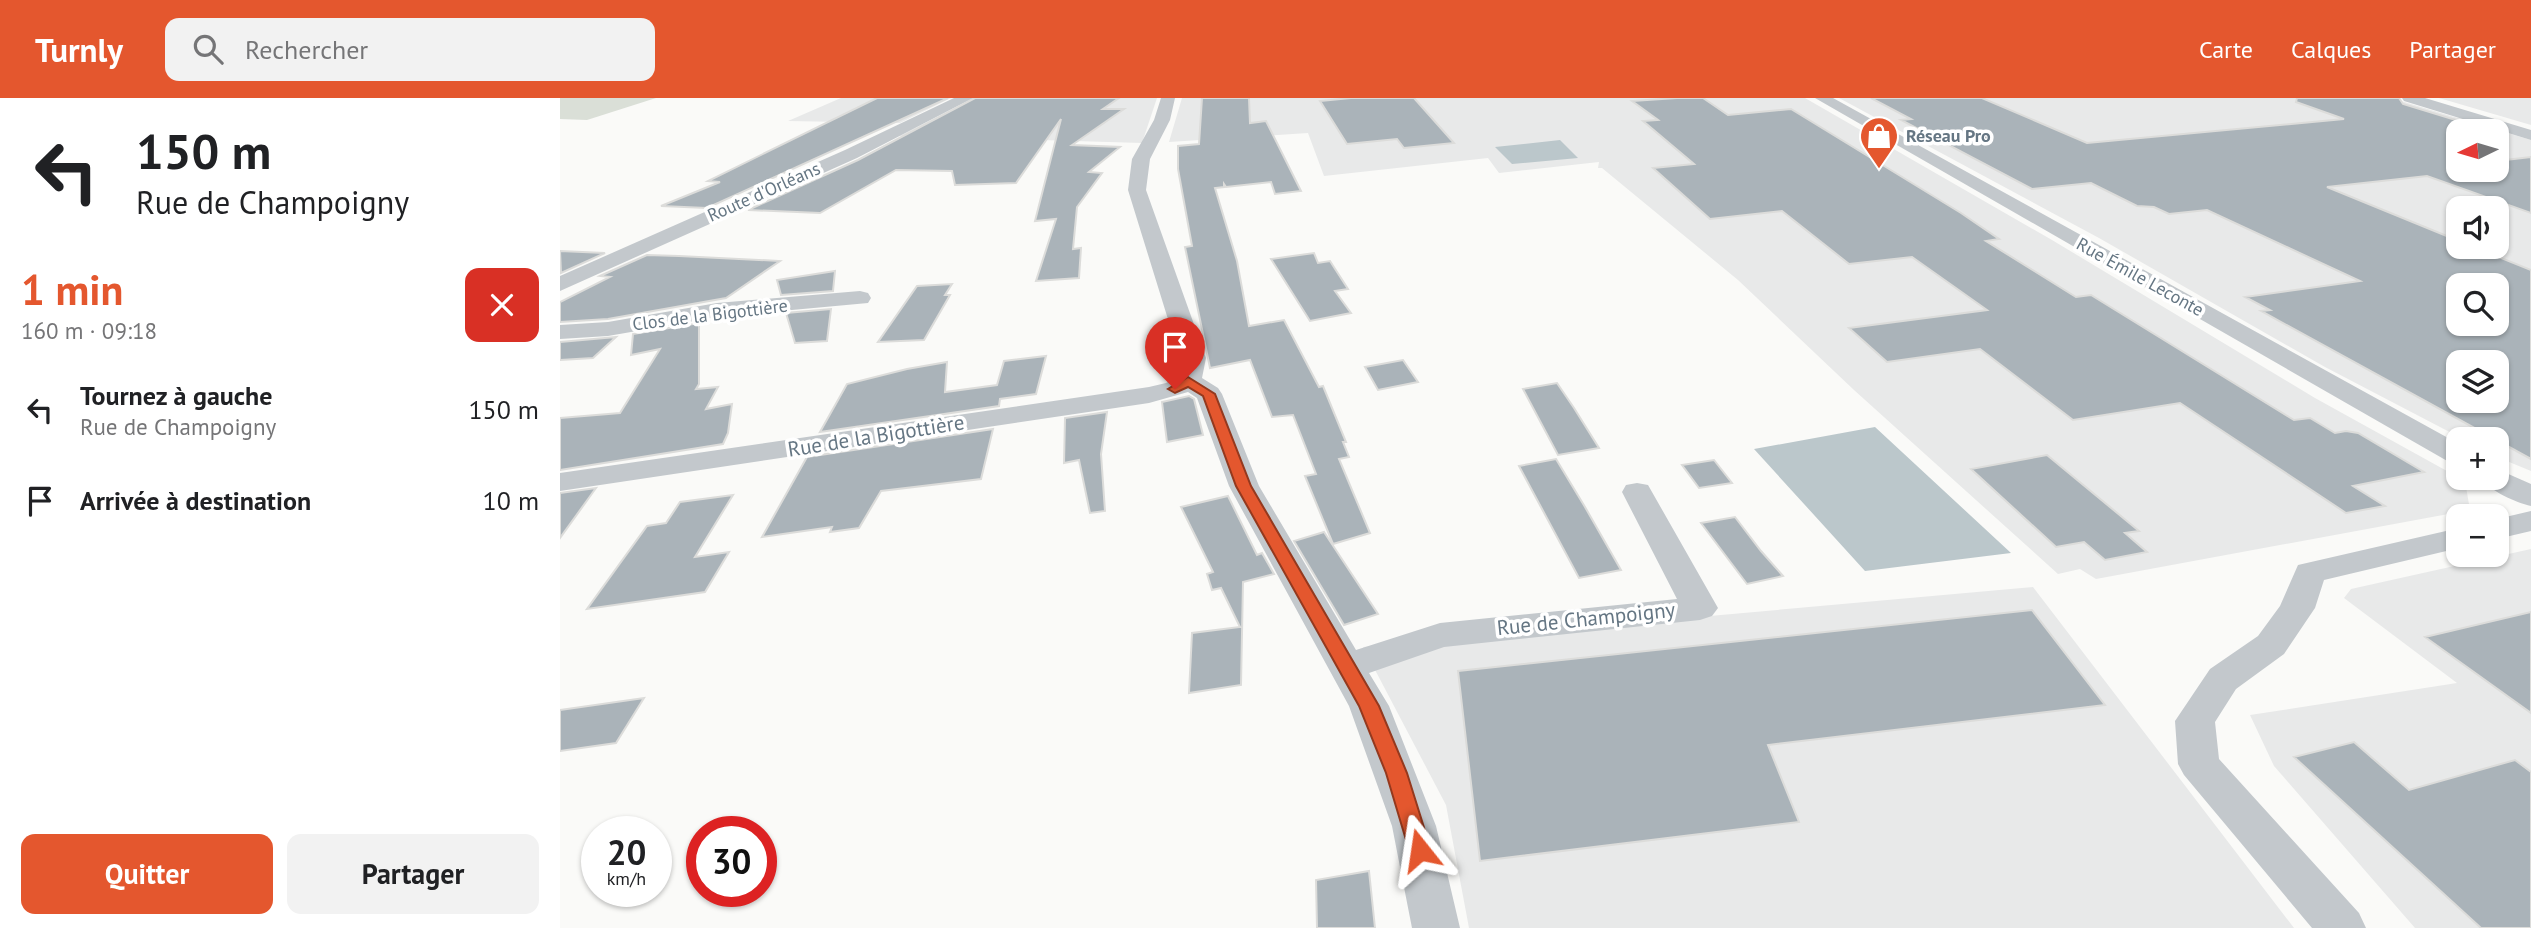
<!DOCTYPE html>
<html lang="fr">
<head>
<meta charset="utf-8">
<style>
  :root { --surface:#fff; --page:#f2f2f2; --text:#202124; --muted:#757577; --accent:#e4572e }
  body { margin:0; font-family:"PT Sans",sans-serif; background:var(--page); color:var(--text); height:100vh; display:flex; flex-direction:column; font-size:26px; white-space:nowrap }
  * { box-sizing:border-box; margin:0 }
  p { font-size:23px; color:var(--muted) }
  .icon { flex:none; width:38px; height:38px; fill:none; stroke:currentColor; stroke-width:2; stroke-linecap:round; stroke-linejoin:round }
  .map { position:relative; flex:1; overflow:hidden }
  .drawer { display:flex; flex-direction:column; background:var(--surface); width:560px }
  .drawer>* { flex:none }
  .hud { background:#fff; color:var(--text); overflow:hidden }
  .needle { width:46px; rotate:265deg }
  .controls { position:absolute; left:1886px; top:21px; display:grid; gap:14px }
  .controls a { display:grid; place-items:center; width:63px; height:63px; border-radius:14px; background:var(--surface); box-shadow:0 2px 5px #0004; font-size:35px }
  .speed { position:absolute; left:21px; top:718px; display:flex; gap:14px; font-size:35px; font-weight:700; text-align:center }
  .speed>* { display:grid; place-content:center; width:91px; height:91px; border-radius:50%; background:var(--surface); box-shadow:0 2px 5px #0004; line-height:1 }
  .speed small { font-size:18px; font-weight:400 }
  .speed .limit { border:10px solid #d22; background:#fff; color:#111 }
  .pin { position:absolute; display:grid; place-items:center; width:60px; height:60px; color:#fff; margin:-72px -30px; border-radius:50% 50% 50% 0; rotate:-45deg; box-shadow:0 0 7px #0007 }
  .pin .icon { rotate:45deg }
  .me { position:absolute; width:77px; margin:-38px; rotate:345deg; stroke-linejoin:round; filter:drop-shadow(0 0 5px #0008) }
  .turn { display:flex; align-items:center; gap:24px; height:147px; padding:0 21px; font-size:32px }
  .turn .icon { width:91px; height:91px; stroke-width:2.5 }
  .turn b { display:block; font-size:49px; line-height:60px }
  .round { display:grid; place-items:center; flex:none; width:74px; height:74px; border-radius:14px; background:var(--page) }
  .headline { display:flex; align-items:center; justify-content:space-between; height:119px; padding:0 21px }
  h1 { font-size:42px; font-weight:700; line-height:52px; color:var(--accent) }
  .primary-button { display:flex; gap:14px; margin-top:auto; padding:14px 21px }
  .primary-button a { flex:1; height:80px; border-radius:14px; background:var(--accent); color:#fff; font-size:28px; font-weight:700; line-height:80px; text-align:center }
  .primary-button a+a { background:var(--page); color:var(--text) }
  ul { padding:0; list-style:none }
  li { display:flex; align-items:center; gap:21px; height:91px; padding:0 21px }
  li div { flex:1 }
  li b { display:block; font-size:26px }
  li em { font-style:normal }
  header { display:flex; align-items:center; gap:42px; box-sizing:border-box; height:98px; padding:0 35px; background:var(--accent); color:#fff }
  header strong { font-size:33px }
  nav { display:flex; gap:38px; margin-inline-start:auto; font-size:24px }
  .search { width:490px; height:63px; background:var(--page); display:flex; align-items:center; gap:18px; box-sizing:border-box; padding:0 24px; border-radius:14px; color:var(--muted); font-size:26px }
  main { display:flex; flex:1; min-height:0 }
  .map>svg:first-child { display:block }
</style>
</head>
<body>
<header>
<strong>Turnly</strong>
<div class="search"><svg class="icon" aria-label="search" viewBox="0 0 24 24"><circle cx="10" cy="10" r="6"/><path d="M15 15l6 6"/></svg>Rechercher</div>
<nav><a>Carte</a><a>Calques</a><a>Partager</a></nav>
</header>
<main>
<section class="drawer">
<div class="hud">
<div class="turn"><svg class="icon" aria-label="left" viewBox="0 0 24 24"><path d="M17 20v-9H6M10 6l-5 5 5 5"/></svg><div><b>150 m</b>Rue de Champoigny</div></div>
</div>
<div class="headline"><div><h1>1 min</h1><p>160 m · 09:18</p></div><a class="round" style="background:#d93025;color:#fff"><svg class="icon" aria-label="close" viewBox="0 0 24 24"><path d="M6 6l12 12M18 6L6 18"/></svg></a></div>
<ul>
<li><svg class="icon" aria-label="left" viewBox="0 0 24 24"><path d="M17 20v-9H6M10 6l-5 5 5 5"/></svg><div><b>Tournez à gauche</b><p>Rue de Champoigny</p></div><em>150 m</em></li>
<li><svg class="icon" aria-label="arrive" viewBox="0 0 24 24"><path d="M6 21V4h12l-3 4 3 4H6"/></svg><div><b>Arrivée à destination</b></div><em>10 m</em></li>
</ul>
<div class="primary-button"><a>Quitter</a><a>Partager</a></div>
</section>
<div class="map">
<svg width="1971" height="830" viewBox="0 0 1971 830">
  <rect width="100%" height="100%" fill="#fafaf8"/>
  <path fill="#e8e9e9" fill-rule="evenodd" d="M281 0H391L340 25 228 23Z
    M415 0H597L582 45 339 38Z
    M622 0H1245L1492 142 1755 300 1905 383 1910 412 1536 481 1520 471 1498 476 1294 292 1178 182 1042 70H1038L1039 64 939 75 928 60 764 78 748 35 609 44Z
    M1279 0H1831L1971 42V373L1937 359V341H1903L1765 269 1539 140ZM1899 33H1937V72H1899ZM1899 110H1937V149H1899ZM1899 187H1937V226H1899ZM1899 264H1937V303H1899Z
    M1879 0H1971V27Z
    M1971 451V830H1855L1714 668 1690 617 1897 585 1784 500 1791 491Z
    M1473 489 1734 830H909L886 707 803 549Z"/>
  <path fill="#dadfd7" d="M0 0H96L27 22 0 21Z"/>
  <path fill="#bbc7cb" d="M1000 42 1018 60 952 66 935 49Z
    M1315 329 1451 455 1305 473 1194 351Z"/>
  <path fill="#aab3b9" stroke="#dcdcda" stroke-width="2" fill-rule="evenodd" d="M317 0H388L147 110 101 108 160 84 148 83Z
    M415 0H559L543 11H564L512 47 560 49 529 74 542 75 517 109 513 151 521 150 519 180 476 183 496 121 475 123 501 21 456 85 395 87 392 73 336 72 260 115 188 112 298 62Z
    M642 0H689L690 25 706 23 741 93 715 96 711 84 666 89 664 86V89L655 90 677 163 689 228 724 222 759 289 763 288 786 344H783L789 359 779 361 810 435 773 446 745 378 756 376 733 317 712 319 690 262 650 270 625 149 632 148 618 71V48L639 46Z
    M791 0H854L894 45 844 50 837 41 787 46 760 3Z
    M1117 0H1143L1168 17 1231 11 1401 115 1439 141 1426 143 1516 199 1531 197 1734 322 1750 320 1775 335 1786 333 1798 335 1864 374 1793 388 1825 408 1786 415 1620 305 1513 322 1420 251 1327 264 1289 230 1427 212 1352 159 1289 166 1222 113 1150 121 1093 70 1134 66 1083 23 1098 22 1072 3Z
    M1311 0H1422L1527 45 1784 21 1736 4 1737 0H1839L1843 6 1899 23V72H1937V63L1971 59V115L1867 78 1767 89 1899 143V149H1914L1971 172V361L1701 213 1710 212 1685 199 1800 183 1647 112 1609 116 1594 109 1577 108 1531 85 1472 91 1341 22 1351 21ZM1899 187H1937V226H1899ZM1899 264H1937V303H1899Z
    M0 153 45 155 1 175Z
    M754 155 758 165 770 163 788 191 775 193 791 215 750 223 711 161Z
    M87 157 119 158 220 163 166 200 48 221 0 224V204L50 179 40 178Z
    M275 173 273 193 221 197 217 182Z
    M392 186 385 197H390L364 242 318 244 357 188Z
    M271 211 267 243 235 245 226 215Z
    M139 225V286L136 291 158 289 146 311 172 306 168 335 163 346 0 372V320L60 315 100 251 71 257 73 236Z
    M56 239 33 260 0 262V244Z
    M486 258 476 296 440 301 439 308 260 334 287 286 347 271 387 264 385 294 437 287 444 263Z
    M843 262 858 284 818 292 805 269Z
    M997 285 1014 310 1039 350 998 357 963 291Z
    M629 298 634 301 643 337 607 344 602 304Z
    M547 314 541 356 545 413 530 415 519 362 504 365 505 320Z
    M433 331 421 381 321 393 299 430 270 434 272 429 202 439 247 359Z
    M1487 357 1579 433 1565 435 1587 454 1545 462 1524 444 1496 449 1411 371Z
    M996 361 1025 409 1061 472 1019 480 959 368Z
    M1154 362 1172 385 1139 390 1122 367Z
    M36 390 0 440V395Z
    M173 397 135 459 169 454 145 494 27 511 87 428 106 425 120 404Z
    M668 398 697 457 702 455 714 476 683 484 681 587 629 595 632 535 680 529 661 490 652 492 647 476 653 474 621 409Z
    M1175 419 1201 453 1223 478 1187 486 1141 425Z
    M764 434 818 516 784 527 734 443Z
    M1472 512 1545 607 1208 647 1239 724 920 763 898 573Z
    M1971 514V615L1865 539Z
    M84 600 56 645 0 653V612Z
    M1794 644 1849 692 1955 662 1971 674V830H1921L1734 659Z
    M809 773 815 830H757L756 782Z"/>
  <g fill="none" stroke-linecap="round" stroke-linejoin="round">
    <path fill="#c3c8cc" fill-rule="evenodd" d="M394 0H413L297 60 0 193V178L285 52Z
      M601 0H615L610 22 590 61 586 92 646 260 642 280 658 290 662 296 699 388 796 552 880 525 1117 501 1062 394 1066 387 1077 385 1088 387 1092 394 1158 510 1152 518 1140 522 884 549 809 575 829 608 876 728 900 830H852L832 728 789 608 669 388 637 300 628 294 589 305 0 393V375L589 289 606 285 617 279 620 260 568 92 572 61 594 22Z
      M1255 0H1273L1899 346V367L1889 364Z
      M1842 0H1865L1971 32V42L1844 3Z
      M300 193 308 195 311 200 308 205 157 219 48 238 0 241V227L48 224 157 205Z
      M1937 371 1971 386V408C1955 404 1931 394 1922 380H1937Z
      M1971 413V433L1937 441V421Z
      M1899 430V450L1764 482 1755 510 1724 556 1676 591 1655 624 1659 661 1799 815 1806 830H1752L1624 677 1618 666 1615 623 1650 571 1698 538 1720 508 1738 467Z"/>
  </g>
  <path fill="#e4572e" stroke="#94391e" stroke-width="2" d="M628 279 655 296 691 388 819 608 847 675 871 752 868 758 860 761 852 758 849 752 826 675 799 608 676 388 643 298 628 289 615 295 608 291Z"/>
  <defs>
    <symbol id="shop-pin" viewBox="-11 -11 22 30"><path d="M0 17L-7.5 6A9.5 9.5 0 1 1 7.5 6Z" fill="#e4572e" stroke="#fff"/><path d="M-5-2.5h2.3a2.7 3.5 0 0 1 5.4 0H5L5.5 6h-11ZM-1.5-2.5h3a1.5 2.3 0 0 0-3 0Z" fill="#fff"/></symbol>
  </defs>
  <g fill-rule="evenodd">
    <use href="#shop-pin" x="1297" y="16" width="44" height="60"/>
  </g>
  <g text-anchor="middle" stroke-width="7" stroke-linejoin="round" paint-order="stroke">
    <g font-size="18" font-weight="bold" fill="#657683" stroke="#fff" text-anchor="start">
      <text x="1346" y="44">Réseau Pro</text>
    </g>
    <g font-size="18" fill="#657683" stroke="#fff">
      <text transform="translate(204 94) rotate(-24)" y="6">Route d'Orléans</text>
      <text transform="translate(1580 179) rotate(29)" y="6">Rue Émile Leconte</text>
      <text transform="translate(150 217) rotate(-7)" y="6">Clos de la Bigottière</text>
    </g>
    <g font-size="21" fill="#657683" stroke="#fff">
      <text transform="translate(316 338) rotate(-9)" y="7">Rue de la Bigottière</text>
      <text transform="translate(1026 521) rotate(-6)" y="7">Rue de Champoigny</text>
    </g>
  </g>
</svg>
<div class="controls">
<a><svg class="needle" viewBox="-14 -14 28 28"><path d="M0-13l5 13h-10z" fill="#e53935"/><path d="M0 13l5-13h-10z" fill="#757577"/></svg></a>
<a><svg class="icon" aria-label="sound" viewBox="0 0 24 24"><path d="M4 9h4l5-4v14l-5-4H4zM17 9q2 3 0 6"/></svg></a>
<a><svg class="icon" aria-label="search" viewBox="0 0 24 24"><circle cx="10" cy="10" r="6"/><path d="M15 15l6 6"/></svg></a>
<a><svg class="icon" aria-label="layers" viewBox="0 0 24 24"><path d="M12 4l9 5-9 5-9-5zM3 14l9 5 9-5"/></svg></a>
<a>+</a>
<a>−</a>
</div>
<div class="speed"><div>20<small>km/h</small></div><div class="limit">30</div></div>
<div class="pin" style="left:615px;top:291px;background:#d93025"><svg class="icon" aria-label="arrive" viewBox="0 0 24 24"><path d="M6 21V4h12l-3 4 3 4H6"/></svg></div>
<svg class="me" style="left:860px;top:752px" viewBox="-20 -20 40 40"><path d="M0-17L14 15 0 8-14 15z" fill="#e4572e" stroke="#fff" stroke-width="4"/></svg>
</div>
</main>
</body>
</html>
